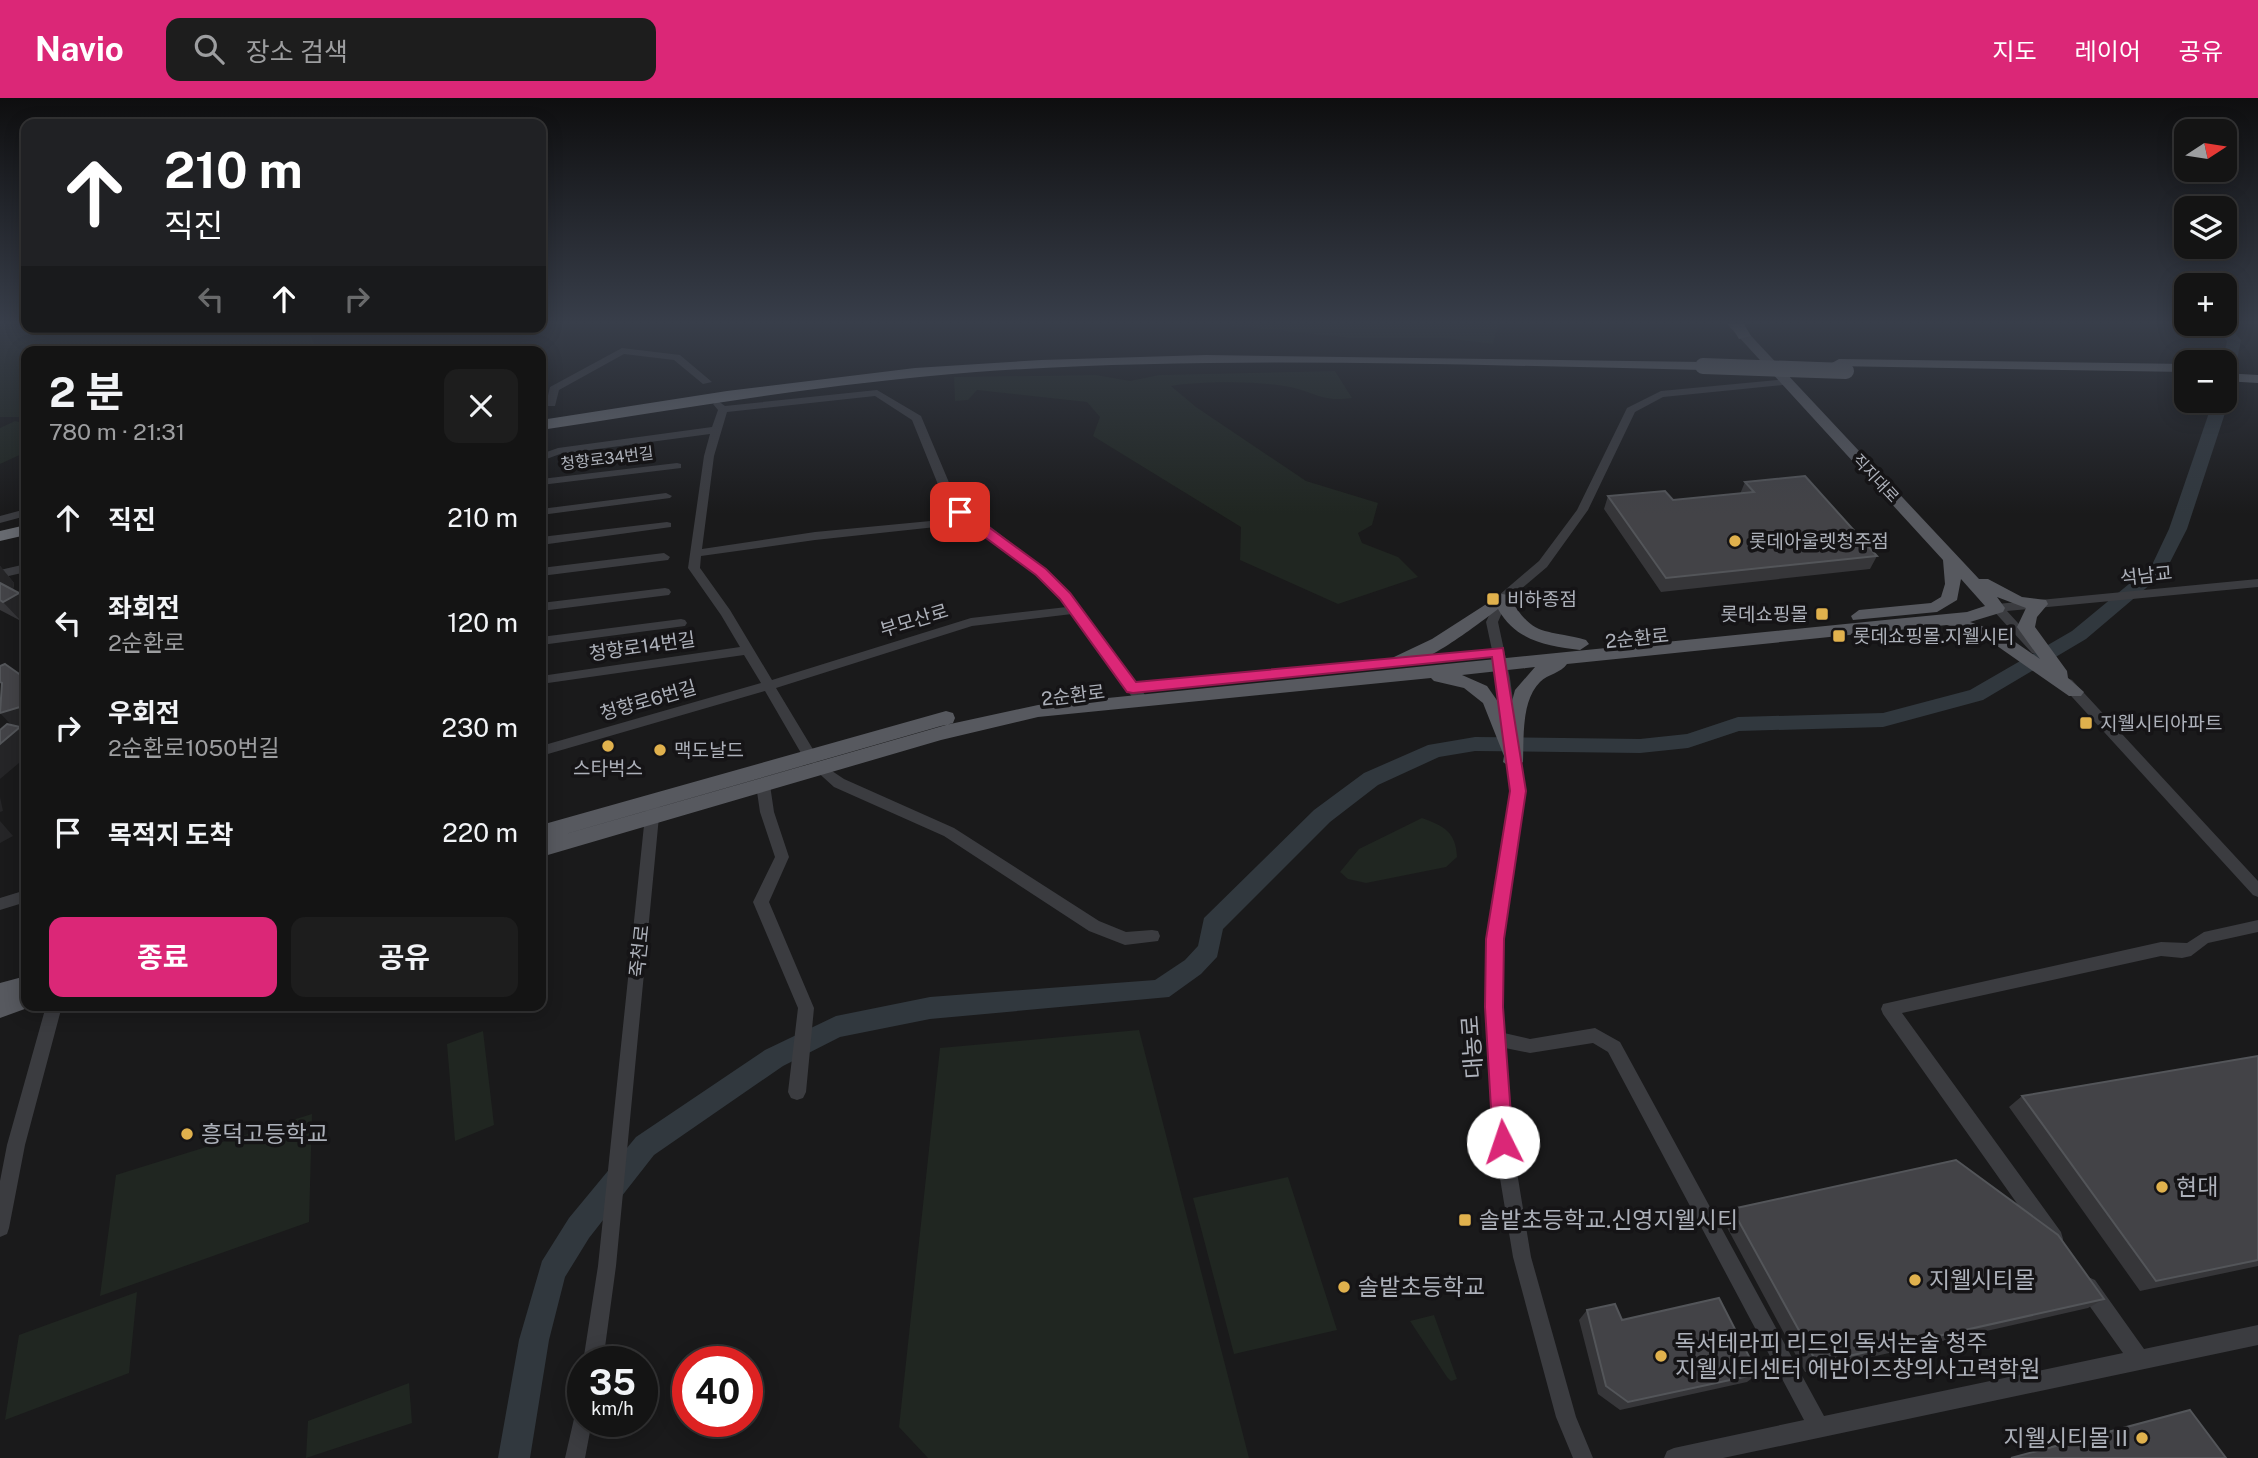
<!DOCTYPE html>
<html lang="ko">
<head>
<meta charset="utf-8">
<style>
  :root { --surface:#141414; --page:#1d1d1d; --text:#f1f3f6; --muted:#9d9ea0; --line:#333334; --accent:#db2777 }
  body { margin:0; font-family:"Public Sans","Noto Sans KR",sans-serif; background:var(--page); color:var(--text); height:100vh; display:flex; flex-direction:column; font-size:26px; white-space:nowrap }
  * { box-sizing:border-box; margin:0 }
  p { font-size:23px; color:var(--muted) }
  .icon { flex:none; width:38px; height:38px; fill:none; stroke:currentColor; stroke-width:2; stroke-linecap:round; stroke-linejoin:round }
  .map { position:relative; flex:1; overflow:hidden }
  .panel { position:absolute; left:21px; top:248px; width:525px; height:665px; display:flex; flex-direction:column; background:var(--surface); border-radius:14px; box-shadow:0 4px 18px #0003,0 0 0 2px var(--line) }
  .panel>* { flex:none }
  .hud { position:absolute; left:21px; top:21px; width:525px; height:214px; border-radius:14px; box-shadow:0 4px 18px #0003,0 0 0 2px var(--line); background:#202124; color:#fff; overflow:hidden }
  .needle { width:46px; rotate:78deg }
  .fabs { position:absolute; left:2174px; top:21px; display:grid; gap:14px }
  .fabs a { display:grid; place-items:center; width:63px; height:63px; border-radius:14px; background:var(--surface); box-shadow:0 4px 18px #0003,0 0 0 2px var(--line); font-size:35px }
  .speed { position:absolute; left:567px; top:1248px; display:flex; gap:14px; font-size:35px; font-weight:700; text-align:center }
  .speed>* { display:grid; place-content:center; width:91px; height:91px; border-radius:50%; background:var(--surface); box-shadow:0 4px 18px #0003,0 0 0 2px var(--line); line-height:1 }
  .speed small { font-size:18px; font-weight:400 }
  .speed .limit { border:10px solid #d22; background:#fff; color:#111 }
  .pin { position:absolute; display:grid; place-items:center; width:60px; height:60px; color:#fff; margin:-30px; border-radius:14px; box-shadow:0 4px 10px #0006 }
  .me { position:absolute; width:77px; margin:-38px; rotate:356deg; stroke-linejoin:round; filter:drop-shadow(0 0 5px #0008) }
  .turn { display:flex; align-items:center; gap:24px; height:147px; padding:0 28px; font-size:32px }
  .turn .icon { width:91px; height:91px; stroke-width:2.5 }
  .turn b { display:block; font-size:49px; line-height:60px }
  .lanes { display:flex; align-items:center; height:66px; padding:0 28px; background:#0003; justify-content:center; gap:35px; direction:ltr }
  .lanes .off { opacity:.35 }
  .round { display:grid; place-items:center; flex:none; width:74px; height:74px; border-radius:14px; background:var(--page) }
  .head { display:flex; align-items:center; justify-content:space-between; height:119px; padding:0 28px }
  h1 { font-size:42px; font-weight:700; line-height:52px }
  .action { display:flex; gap:14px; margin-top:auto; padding:14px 28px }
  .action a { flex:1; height:80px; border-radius:14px; background:var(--accent); color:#fff; font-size:28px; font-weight:700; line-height:80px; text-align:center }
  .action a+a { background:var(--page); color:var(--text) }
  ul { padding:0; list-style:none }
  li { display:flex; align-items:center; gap:21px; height:105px; padding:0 28px }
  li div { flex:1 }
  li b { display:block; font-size:26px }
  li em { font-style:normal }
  header { display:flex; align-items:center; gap:42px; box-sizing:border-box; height:98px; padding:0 35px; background:var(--accent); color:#fff }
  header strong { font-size:33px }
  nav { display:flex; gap:38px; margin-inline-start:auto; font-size:24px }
  .search { width:490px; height:63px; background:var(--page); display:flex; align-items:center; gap:18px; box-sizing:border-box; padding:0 24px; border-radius:14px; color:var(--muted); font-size:26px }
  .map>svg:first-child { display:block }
</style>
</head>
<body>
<header>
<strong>Navio</strong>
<div class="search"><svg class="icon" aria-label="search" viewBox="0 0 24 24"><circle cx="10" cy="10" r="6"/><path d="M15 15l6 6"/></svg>장소 검색</div>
<nav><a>지도</a><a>레이어</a><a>공유</a></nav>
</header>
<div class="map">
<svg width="2258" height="1360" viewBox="0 0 2258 1360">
  <rect width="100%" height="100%" fill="#1a1a1b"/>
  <path fill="#202621" d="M0 226H26V229H308L315 249 422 254H26V319H0Z
    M1215 226H1498L1493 246 1444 240H1352Z
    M1335 273 1352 300C1321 304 1317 295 1290 289 1257 283 1204 283 1171 288L1196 309 1306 383 1378 405 1372 427 1358 435 1362 445 1398 459 1418 479 1338 506 1240 462 1241 429 1093 338 1100 319 1087 304 977 292 968 302 955 303 954 279 1096 277 1130 283 1159 277Z
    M15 323 26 326V354L0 366V330Z
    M1422 720C1444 728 1456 734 1457 759L1446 769 1366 785 1348 781 1340 774 1359 751Z
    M1139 932 1249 1360H928L899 1329 940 950Z
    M483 933 494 1027 455 1043 447 946Z
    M312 1016 309 1124 100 1198 116 1077Z
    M1288 1079 1337 1232 1234 1256 1193 1100Z
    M137 1194 129 1275 5 1322 19 1237Z
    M1434 1217 1457 1281 1451 1283 1447 1279 1410 1223Z
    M409 1285 412 1325 306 1360 308 1323Z"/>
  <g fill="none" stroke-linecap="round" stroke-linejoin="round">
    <path fill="#31383e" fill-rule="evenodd" d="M2212 226H2227L2241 242 2232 288 2224 292 2222 264 2227 243Z
      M2224 299 2229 303 2187 431 2165 474 2086 541 1983 602 1883 629 1739 633 1688 650 1640 655 1475 653 1439 659 1378 687 1330 724 1223 831 1217 859 1201 876 1169 899 930 921 840 939 783 968 654 1057 589 1140 565 1179 549 1242 530 1360H498L519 1242 542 1163 569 1120 636 1039 765 952 836 918 930 899 1155 882 1185 862 1198 848 1204 820 1314 712 1364 675 1428 647 1475 639 1640 641 1687 636 1738 619 1883 615 1970 592 2072 533 2152 467 2169 431 2213 303H2224Z"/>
    <path fill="#3b3c40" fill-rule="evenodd" d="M622 250 680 257 712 284 703 286 674 262 624 256 559 292 555 308H547L546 306 550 289Z
      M1788 281 1792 282V286L1663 299 1635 314 1588 412 1547 469 1507 503 1498 524 1510 580 1525 693 1503 841 1504 935 1530 941 1595 930 1620 944 1824 1318 2123 1255 2081 1196 2078 1189 2081 1182 2088 1179 2095 1182 2144 1251 2258 1227V1247L1723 1360H1664L1667 1353 1674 1350 1804 1322 1608 954 1593 945 1530 955 1505 950 1512 1044 1531 1159 1576 1319 1593 1360H1573L1556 1319 1513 1159 1494 1044 1486 909 1487 841 1511 693 1498 580 1486 524 1498 498 1539 463 1577 412 1627 310 1661 293Z
      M877 292 921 318 953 394 964 412 978 419 1045 471 1069 495 1145 597 1147 600 1145 603H1135L1072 516 972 528 776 590 817 658 810 663 805 662 765 593 541 658V648L761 585 744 557 541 586V578L740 549 721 517 688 470 704 358 710 336 560 356 541 363V356L558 350 712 329 718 312 713 306 718 303 725 308ZM875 298 912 322 941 394 956 416 962 420 815 434 702 451 714 358 727 314ZM973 425 1037 477 1067 509 971 520 772 582 730 512 700 470 701 458 815 442Z
      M677 365 681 366V370L541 387V381Z
      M666 395 672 398 670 400 541 417V411Z
      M26 411V418L0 425V418Z
      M667 424 671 425V429L541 447V439Z
      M664 455 670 459 668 462 541 478V470Z
      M26 466V474L0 480V472Z
      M2258 481V489L2007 513 2040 549 2042 552 2040 555H2032L1991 510 1997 506Z
      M665 490 669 491 671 494 669 497 541 513V505Z
      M681 521 685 522 687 525 685 528 541 547V539Z
      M2067 580 2072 582 2258 783V799L2253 797 2062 588 2060 585Z
      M820 665 844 681 954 730 1099 823 1126 834 1152 832 1158 833 1160 838 1158 843 1125 847 1089 833 944 738 834 689 813 670Z
      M763 682 770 687 774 714 789 759 769 804 814 910 806 994 803 1000 797 1002 791 1000 788 994 798 910 753 804 775 759 760 714 756 687Z
      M653 703 658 704 660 708 616 1168 603 1264H583L598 1168 646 708 648 704Z
      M26 792V804L0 812V800Z
      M2258 822V834L2208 845 2191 858 2182 860 2161 858 1902 915 2061 1134 2063 1141 2061 1148 2054 1150 2047 1148 1883 916 1881 911 1883 906 2161 844 2187 845 2204 834Z
      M46 908H62L25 1047 9 1130 7 1136 0 1139V1083L7 1047Z
      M583 1309V1323H592L585 1360H565L576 1312Z"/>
    <path fill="#57595f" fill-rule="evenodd" d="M1727 226H1740L1979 481H1988L2022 499 2046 502 2048 506 2037 519 2035 529 2067 573 2068 580 2084 594 2081 598H2069L1990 543 1947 527 1567 566C1561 575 1548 576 1540 584 1521 603 1524 640 1523 664L1513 671 1503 664 1504 658 1483 605 1464 590 1434 583 1431 580 1038 619 941 642 541 759V743L941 628 1038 607 1895 521 1967 514 1985 508 1961 481 1957 502 1937 514 1853 522 1851 518 1859 512 1931 505 1941 499 1945 486 1943 462ZM1997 499 2026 510 2017 529 2040 561 2002 535 1970 524 2003 514 2005 510ZM1535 569 1515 592 1508 618 1487 588 1462 577Z
      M1502 496 1508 497C1534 541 1542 530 1586 542L1589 546 1580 552C1547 548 1516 543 1498 511 1478 526 1418 574 1394 567L1391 563 1394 559 1432 541Z
      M946 613 953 615 955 620 953 625 541 743V727Z
      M26 878V908H33L0 920V885Z"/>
    <path fill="#676a70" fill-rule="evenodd" d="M1730 226H1744L1751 238 1739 241Z
      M1206 257 1703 264 1710 268 1703 272C1461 267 1218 257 976 274 830 285 686 310 541 332V322L727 293 915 270 1041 262Z
      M1839 261 2186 266V274L1834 268 1832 265Z
      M2224 275 2258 277V285L2224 283Z
      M26 427V437L0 443V433Z"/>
    <path stroke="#676a70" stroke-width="16" d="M1703 268 1846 273"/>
  </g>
  <path fill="#363639" d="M1745 384 1877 458 1870 471 1661 494 1604 411 1608 398 1673 402 1740 396Z
    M0 468 14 485 13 492 19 495 26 504V520L21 523 0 512Z
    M2258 958V1168L2140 1193 2009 1009 2022 998Z
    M1732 1111 2104 1201 2088 1210 1805 1274 1723 1122Z
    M1587 1212 1622 1222 1758 1276 1747 1284 1620 1312 1598 1296 1579 1222Z"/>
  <path fill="#252527" d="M0 468 14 485 11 499 19 495 26 504V520L21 523 3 504 0 489Z
    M22 578 26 583V633H24L26 635V659L0 681V646L16 632 0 615Z
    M0 699 3 713 0 714Z
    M0 723 13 738 0 745Z"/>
  <path fill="#434347" stroke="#535559" stroke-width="2" d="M1805 378 1877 458 1666 480 1608 398 1665 393 1673 402 1754 394 1745 384Z
    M0 485 19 495 3 504 0 502Z
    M5 566 22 578 20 609 0 615 2 585 0 584V568Z
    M7 626 20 629 0 646V632Z
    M2258 958V1162L2156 1183 2022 998Z
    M1956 1062 2058 1137 2104 1201 1817 1265 1732 1111Z
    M1719 1200 1758 1276 1628 1304 1606 1288 1587 1212 1615 1206 1622 1222Z
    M2190 1312 2226 1360H2011Z"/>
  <linearGradient id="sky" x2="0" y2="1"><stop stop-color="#0e0e0f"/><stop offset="0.54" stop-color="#383e4a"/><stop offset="1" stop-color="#383e4a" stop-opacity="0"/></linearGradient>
  <rect width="2258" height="416" fill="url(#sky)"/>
  <path fill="#db2777" stroke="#8e194d" stroke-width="2" d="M955 411H964L1046 471 1070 495 1136 584 1503 550 1526 693 1504 841 1503 909 1513 1044 1511 1051 1503 1053 1496 1051 1493 1044 1485 909 1486 841 1510 693 1492 559 1133 595 1127 594 1060 501 1036 477 955 417Z"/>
  <g fill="#e0b14d" stroke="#151416" stroke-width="2.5">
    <circle cx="1735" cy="443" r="7"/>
    <rect x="1486" y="494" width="14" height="14" rx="3.5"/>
    <rect x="1815" y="509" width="14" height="14" rx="3.5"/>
    <rect x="1832" y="531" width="14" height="14" rx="3.5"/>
    <rect x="2079" y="618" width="14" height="14" rx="3.5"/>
    <circle cx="608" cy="648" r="7"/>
    <circle cx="660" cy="652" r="7"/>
    <circle cx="187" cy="1036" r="7"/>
    <circle cx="2162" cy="1089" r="7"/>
    <rect x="1458" y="1115" width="14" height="14" rx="3.5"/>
    <circle cx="1915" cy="1182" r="7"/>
    <circle cx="1344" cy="1189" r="7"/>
    <circle cx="1661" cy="1258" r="7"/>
    <circle cx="2142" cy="1340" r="7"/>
  </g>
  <g text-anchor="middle" stroke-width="7" stroke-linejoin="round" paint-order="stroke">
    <g font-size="16" fill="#adb1ba" stroke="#151416">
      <text transform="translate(607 360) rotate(-7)" y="6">청향로34번길</text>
      <text transform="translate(1876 380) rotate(47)" y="6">직지대로</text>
    </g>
    <g font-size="19" fill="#adb1ba" stroke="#151416" text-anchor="start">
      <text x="1749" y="450">롯데아울렛청주점</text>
      <text x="1507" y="508">비하종점</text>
      <text x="1808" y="523" text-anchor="end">롯데쇼핑몰</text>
      <text x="1853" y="545">롯데쇼핑몰.지웰시티</text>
      <text x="2100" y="632">지웰시티아파트</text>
      <text x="674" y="659">맥도날드</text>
      <text x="608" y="677" text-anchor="middle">스타벅스</text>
    </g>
    <g font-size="19" fill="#adb1ba" stroke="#151416">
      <text transform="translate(2146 477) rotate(-6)" y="7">석남교</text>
      <text transform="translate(914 522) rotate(-17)" y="7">부모산로</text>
      <text transform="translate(1637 540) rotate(-6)" y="7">2순환로</text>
      <text transform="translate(642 548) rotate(-8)" y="7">청향로14번길</text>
      <text transform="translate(1073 597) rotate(-7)" y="7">2순환로</text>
      <text transform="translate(648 602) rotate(-16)" y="7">청향로6번길</text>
      <text transform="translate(639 853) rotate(-84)" y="7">죽천로</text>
    </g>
    <g font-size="23" fill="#adb1ba" stroke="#151416">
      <text transform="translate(1472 949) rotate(-94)" y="8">대농로</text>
    </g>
    <g font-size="23" fill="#adb1ba" stroke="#151416" text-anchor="start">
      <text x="201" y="1044">흥덕고등학교</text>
      <text x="2176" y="1097">현대</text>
      <text x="1479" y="1130">솔밭초등학교.신영지웰시티</text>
      <text x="1929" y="1190">지웰시티몰</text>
      <text x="1358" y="1197">솔밭초등학교</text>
      <text x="1675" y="1253">독서테라피 리드인 독서논술 청주<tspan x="1675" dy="26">지웰시티센터 에반이즈창의사고력학원</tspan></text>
      <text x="2128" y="1348" text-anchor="end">지웰시티몰 II</text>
    </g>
  </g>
</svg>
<div class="fabs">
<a><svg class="needle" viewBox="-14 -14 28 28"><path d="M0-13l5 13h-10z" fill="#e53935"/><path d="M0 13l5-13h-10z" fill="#9d9ea0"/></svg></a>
<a><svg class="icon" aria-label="layers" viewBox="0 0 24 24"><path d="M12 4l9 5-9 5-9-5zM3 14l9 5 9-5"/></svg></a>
<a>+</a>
<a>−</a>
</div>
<div class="speed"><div>35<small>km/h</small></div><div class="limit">40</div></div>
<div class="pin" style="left:960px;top:414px;background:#d93025"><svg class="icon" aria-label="arrive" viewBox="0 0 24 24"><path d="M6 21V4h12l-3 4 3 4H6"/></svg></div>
<svg class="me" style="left:1503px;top:1044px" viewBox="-20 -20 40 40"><circle r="19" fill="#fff"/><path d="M0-13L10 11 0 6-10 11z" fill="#db2777"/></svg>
<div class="hud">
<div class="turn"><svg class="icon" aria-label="ahead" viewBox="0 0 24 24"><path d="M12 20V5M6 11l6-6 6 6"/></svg><div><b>210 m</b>직진</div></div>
<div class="lanes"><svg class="icon off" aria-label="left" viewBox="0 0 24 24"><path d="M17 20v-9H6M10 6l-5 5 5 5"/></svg><svg class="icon" aria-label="ahead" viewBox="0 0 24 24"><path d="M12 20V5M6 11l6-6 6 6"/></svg><svg class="icon off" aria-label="right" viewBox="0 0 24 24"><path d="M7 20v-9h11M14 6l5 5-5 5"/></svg></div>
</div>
<section class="panel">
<div class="head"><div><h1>2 분</h1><p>780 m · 21:31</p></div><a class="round"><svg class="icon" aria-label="close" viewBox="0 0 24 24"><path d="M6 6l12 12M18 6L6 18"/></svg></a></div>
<ul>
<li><svg class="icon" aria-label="ahead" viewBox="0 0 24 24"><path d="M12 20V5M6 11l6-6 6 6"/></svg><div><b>직진</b></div><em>210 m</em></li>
<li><svg class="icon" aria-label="left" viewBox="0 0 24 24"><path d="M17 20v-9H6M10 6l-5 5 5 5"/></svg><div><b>좌회전</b><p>2순환로</p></div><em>120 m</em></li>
<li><svg class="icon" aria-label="right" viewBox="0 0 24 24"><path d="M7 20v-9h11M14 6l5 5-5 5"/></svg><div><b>우회전</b><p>2순환로1050번길</p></div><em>230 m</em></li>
<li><svg class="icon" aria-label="arrive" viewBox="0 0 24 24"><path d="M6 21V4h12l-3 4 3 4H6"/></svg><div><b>목적지 도착</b></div><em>220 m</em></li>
</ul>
<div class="action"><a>종료</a><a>공유</a></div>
</section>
</div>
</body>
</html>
